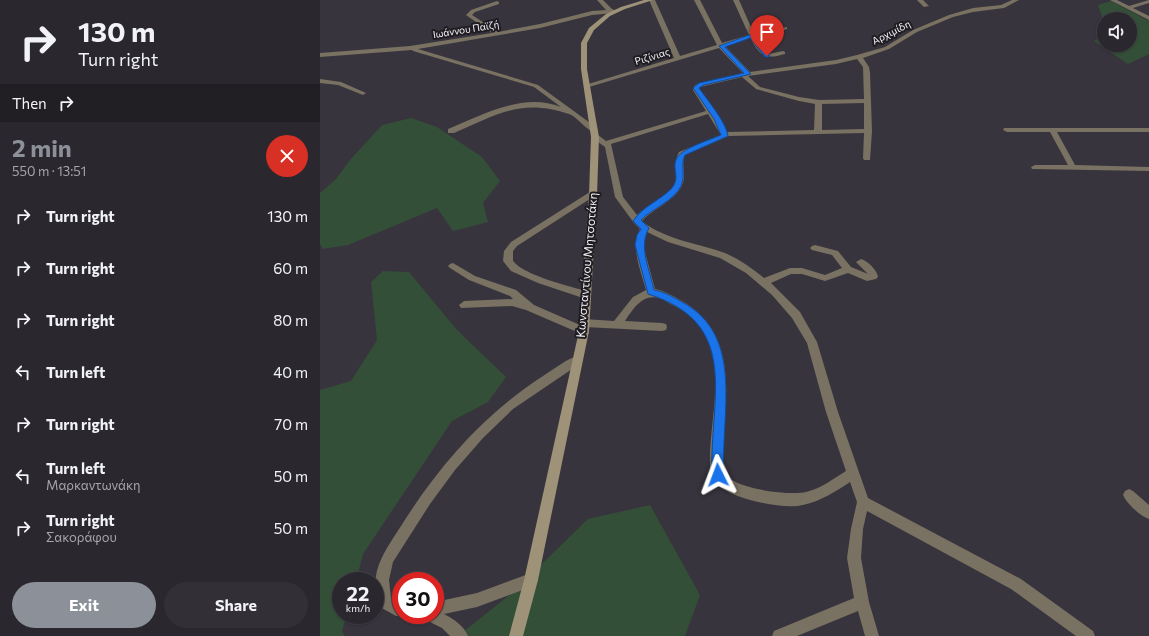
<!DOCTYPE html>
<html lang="en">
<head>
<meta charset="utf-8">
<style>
  :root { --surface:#2a272e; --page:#322f36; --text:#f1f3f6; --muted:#a5a5aa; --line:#46444a; --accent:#8c9099 }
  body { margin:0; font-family:Commissioner,sans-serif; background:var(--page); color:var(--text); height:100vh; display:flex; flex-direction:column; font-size:15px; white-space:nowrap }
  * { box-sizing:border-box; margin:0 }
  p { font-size:13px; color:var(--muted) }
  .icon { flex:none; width:22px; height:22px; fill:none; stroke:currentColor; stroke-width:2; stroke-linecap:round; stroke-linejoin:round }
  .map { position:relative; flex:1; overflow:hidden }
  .details { display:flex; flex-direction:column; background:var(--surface); width:320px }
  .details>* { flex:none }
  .banner { background:#2a272e; color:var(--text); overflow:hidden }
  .controls { position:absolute; left:777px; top:12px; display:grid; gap:8px }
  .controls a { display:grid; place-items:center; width:40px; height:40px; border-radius:50%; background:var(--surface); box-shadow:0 1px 3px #0004,0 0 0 1px var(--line); font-size:20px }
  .speed { position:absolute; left:12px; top:572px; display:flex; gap:8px; font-size:20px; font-weight:700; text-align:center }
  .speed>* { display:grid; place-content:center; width:52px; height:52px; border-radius:50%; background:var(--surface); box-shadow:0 1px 3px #0004,0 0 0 1px var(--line); line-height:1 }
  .speed small { font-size:10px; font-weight:400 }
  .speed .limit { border:6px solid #d22; background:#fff; color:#111 }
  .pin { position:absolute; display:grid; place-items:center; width:34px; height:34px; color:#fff; margin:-41px -17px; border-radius:50% 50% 50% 0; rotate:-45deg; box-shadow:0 0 4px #0007 }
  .pin .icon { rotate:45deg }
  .me { position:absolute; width:44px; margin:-22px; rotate:357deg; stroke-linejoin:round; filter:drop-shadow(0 0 3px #0008) }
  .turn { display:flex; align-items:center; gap:14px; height:84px; padding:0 12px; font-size:18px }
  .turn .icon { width:52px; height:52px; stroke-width:2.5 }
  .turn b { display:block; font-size:28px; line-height:34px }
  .then { display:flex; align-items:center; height:38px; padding:0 12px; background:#0003; gap:8px; font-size:15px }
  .round { display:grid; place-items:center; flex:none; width:42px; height:42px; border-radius:21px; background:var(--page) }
  .summary { display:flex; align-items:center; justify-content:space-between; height:68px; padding:0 12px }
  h1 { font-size:24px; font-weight:700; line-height:30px; color:var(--accent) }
  .cta { display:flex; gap:8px; margin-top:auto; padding:8px 12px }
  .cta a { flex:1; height:46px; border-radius:24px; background:var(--accent); color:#fff; font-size:16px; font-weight:700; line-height:46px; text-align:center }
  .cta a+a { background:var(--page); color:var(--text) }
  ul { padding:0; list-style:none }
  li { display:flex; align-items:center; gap:12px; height:52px; padding:0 12px }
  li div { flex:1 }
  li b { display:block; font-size:15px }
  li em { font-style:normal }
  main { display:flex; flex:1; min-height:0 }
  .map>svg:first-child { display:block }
</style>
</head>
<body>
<main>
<section class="details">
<div class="banner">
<div class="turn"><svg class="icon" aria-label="right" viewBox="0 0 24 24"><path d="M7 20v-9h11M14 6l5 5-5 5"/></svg><div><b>130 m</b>Turn right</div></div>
<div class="then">Then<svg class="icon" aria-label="right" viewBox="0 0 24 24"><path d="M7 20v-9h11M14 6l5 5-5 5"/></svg></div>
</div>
<div class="summary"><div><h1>2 min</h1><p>550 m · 13:51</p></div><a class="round" style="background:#d93025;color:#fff"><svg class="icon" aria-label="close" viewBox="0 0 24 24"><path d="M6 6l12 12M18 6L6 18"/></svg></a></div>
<ul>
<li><svg class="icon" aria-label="right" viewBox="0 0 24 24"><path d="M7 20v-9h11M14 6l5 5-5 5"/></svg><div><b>Turn right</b></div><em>130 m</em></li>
<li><svg class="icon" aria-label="right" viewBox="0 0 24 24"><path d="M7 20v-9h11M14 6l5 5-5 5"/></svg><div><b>Turn right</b></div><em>60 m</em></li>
<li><svg class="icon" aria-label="right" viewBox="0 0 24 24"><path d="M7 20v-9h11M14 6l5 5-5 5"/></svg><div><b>Turn right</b></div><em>80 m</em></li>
<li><svg class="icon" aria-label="left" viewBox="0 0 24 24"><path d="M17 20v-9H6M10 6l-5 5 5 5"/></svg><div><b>Turn left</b></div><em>40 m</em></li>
<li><svg class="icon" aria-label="right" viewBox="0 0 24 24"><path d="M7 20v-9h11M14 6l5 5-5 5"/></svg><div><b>Turn right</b></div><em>70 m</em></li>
<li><svg class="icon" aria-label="left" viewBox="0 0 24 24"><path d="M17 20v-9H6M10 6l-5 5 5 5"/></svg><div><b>Turn left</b><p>Μαρκαντωνάκη</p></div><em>50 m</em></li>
<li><svg class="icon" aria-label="right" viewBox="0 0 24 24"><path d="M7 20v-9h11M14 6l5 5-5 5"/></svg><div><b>Turn right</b><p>Σακοράφου</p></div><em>50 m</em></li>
</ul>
<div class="cta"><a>Exit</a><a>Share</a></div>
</section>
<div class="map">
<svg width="829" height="636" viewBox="0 0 829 636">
  <rect width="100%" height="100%" fill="#38343d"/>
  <path fill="#334f37" d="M791 1 829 21V54L808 64 774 41 784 33V45H810V19H784V22L778 5Z
    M91 118 117 127 162 157 180 181 163 203 168 222 133 231 117 208 28 245 3 249 0 244V193L16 179 30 160 62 125Z
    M63 271 89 272 137 330 186 377 168 402 132 421 43 554 36 581H21V615H27L22 631 25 636H0V390L31 381 57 340 51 282Z
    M330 505 380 595 365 636H138L192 593 268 519Z"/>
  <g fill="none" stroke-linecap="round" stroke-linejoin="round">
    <path fill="#797161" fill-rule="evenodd" d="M277 0H283L292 9 297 11 294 13 272 15 220 28 98 49 218 85 277 128 278 130 274 132C264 129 258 117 249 114 202 98 177 114 134 133H128V129C162 115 203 92 241 107L214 87 93 51 92 50 0 57V53L90 46 172 33 146 15 151 10 177 1 179 2V4L155 12 152 15 178 32 220 24 272 11 286 10Z
      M329 0H335L360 56 397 45 374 0H380L402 43 429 35 413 0H419L434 34 467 27V29L436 37 441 46 449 54 463 51 465 52V54C445 60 440 56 430 38L405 46 430 72 516 60 537 55 565 47 593 30 629 15 653 8 681 5 692 0H699L684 8 653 12 633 17 597 32 569 49 543 58 549 67 550 73 552 131 550 160H544L543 158 544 133 409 136 365 155C361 164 366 174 363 183 357 200 334 208 322 221 345 240 378 243 405 253 419 259 433 269 444 278L470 268H482L505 275 522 268 512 255 492 250 490 248 492 246 495 245 518 251 531 267 548 274 536 262 541 259C548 261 557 270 558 277L556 279 547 281 528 273 505 281 482 274H471L451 283 480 312 497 342 518 412 548 498 701 579 773 631 775 636H756L691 589 547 511 543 529 541 558 549 602 559 636H545L538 611 477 636H452L454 631 534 598 527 558 531 529 537 502 530 482C515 492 501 501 483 505 463 510 413 499 398 485 393 479 391 472 390 465 388 420 412 354 373 318 364 310 352 305 342 299 323 292 314 308 305 321L342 323 346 324 347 327 346 330 342 331 265 327 269 331 268 334 264 335 206 310 192 306 141 308 139 305 144 301 193 299 190 296 149 280 130 268 128 266 130 264 133 263 155 276 196 290 214 305 260 325V320L264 319 294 321 313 297 326 290C321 271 310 247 320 229L314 223 295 197 285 147 271 137 272 135H278L286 141 386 111 373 90 375 85 423 73 399 48 269 87H265V85L354 58ZM537 59 543 67 544 99 499 100 479 97 440 87 428 76 516 64ZM422 77 436 89 479 101 495 104 494 130 407 132 394 113 396 111 392 109 379 90 380 87ZM544 103V129L502 130V104ZM388 114 401 135 359 152C353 163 358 172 355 183 351 195 327 206 317 215L303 197 291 144ZM327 232 348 242 400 258 426 273 452 295 472 318 487 343 506 412 526 471C513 479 502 488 486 492 470 496 408 489 403 470 398 453 404 432 405 415 409 369 405 324 360 300 352 295 344 291 335 289L323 245Z
      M597 0H603L609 6 604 7Z
      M790 0H797L809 6 829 0V3L813 8 829 16V20Z
      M0 79 21 82 46 93 43 95 18 85 0 83Z
      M684 128H829V132H737L755 165 829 167V171L712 169 711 167 715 165H748L730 132H687L683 130Z
      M273 190 277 193 276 195 197 246 193 251V261C205 276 250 286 269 292L271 295 269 298 266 299 218 283 191 271 183 261 184 251 191 242Z
      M257 356 261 357 262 360 261 363 193 409 163 438 135 470 110 504 73 562 69 580 71 598 78 602H81V615H84L76 616 60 607C56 597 54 582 57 571 61 555 72 540 81 526 118 467 164 414 223 376 234 369 245 360 257 356Z
      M809 489 813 491 829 505V519C820 516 807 504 803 495L805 491Z
      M211 573 216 575 218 580 216 585 157 607 124 614C134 619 144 626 148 636H130L122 628 106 620 104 615H115V602L157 593Z"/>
    <path fill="#9e9278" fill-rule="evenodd" d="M324 0H333L305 9 290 16 274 30 267 43V69L279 137 277 195 269 331 218 580 203 636H189L204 580 259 331 269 195 271 137 261 69V43L269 28 286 14 301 7Z"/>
  </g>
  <path fill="#1a73e8" stroke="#114b97" d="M432 34 449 54V57H445L430 38 405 47 431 74 384 85 379 88C388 101 406 122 408 136L365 155C360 165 366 175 361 186 354 201 333 208 321 220L329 228C318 247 330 270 334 290 345 292 353 297 362 302 426 336 400 416 404 475L402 478 398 480 394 478 392 475C389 399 423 324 328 294L315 245 317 235 321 229 313 221C323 206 339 201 351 189 361 178 352 170 356 160 359 149 390 140 401 135L394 119 373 88 379 83 424 73 399 46Z"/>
  <g text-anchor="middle" stroke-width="4" stroke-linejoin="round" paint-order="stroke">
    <g font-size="10" fill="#f4f2f8" stroke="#1f1d21">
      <text transform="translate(146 29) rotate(-9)" y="4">Ιωάννου Παϊζή</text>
      <text transform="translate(571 32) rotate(-27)" y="4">Αρχιμίδη</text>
      <text transform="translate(332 56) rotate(-17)" y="4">Ριζίνιας</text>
    </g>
    <g font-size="12" fill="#f4f2f8" stroke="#1f1d21">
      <text transform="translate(267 265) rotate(-85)" y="4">Κωνσταντίνου Μητσοτάκη</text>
    </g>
  </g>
</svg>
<div class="controls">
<a><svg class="icon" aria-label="sound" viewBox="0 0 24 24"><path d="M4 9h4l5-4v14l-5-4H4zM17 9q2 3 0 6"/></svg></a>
</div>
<div class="speed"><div>22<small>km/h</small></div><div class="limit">30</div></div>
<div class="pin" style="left:447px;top:56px;background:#d93025"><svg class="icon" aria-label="arrive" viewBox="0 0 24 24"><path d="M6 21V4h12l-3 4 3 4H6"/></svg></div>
<svg class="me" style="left:398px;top:475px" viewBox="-20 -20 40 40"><path d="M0-17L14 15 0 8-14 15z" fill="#1a73e8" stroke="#fff" stroke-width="4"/></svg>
</div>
</main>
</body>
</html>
